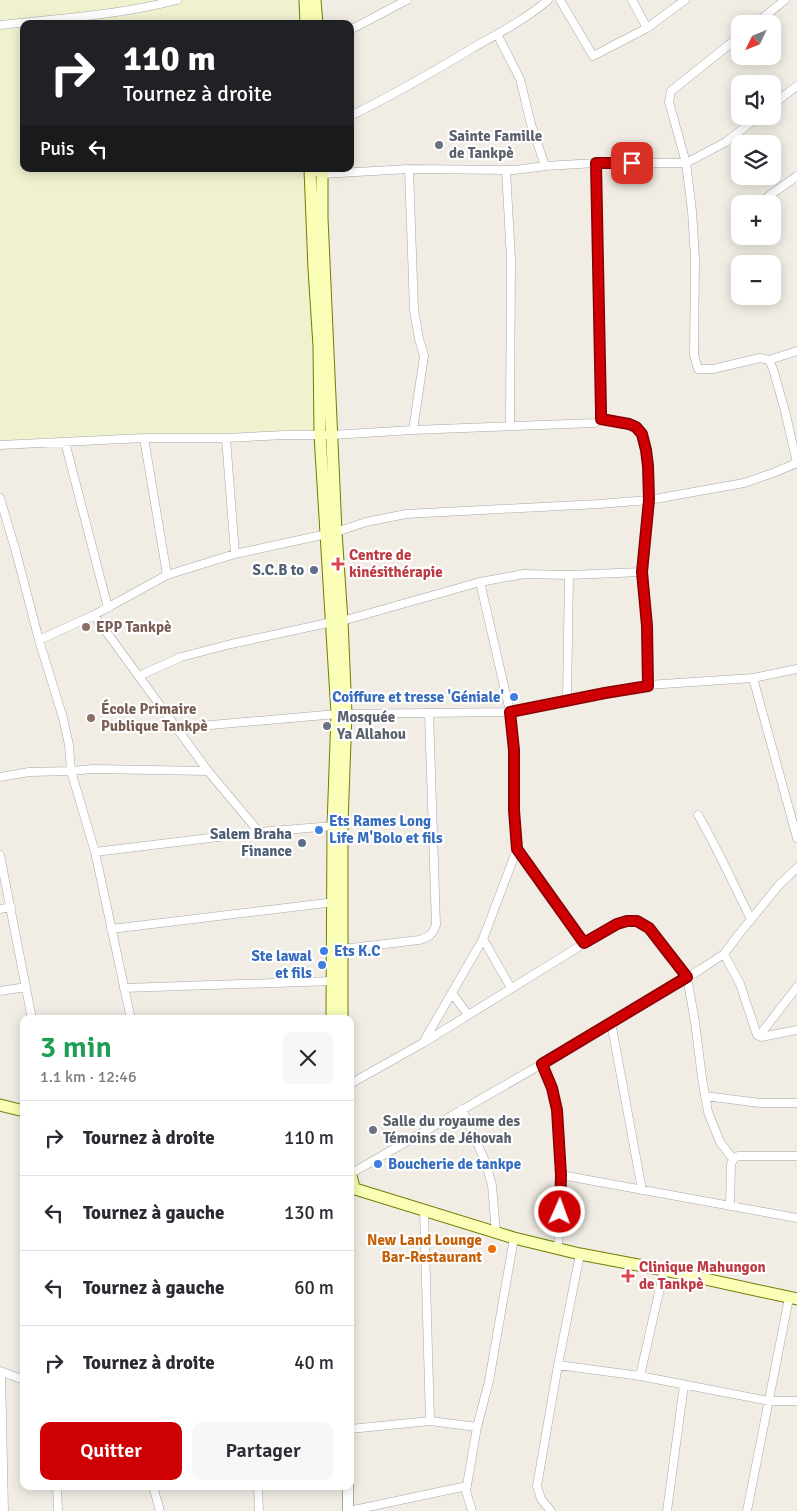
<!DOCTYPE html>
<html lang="fr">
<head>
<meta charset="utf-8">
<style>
  :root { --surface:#fff; --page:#f7f7f7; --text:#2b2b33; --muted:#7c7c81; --line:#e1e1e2; --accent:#cf0003 }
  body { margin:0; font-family:Signika,sans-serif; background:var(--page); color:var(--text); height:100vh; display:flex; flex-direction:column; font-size:19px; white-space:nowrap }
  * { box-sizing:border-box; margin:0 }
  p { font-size:16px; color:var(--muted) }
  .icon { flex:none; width:28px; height:28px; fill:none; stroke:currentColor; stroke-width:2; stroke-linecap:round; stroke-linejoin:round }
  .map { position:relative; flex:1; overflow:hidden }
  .sheet { position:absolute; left:20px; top:1015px; width:334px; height:475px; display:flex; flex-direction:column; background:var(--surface); border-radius:10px; box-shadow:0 2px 12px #0003 }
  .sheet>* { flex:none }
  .top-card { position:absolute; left:20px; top:20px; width:334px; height:152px; border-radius:10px; box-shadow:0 2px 12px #0003; background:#202124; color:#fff; overflow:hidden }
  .needle { width:32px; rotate:227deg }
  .fabs { position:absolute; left:731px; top:15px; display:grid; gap:10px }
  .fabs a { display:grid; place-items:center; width:50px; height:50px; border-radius:10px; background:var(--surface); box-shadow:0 2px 12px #0003; font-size:25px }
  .pin { position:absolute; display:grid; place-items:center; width:42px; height:42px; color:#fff; margin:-21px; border-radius:10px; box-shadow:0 2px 8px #0006 }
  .me { position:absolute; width:55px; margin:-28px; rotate:2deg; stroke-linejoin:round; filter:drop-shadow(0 0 4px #0008) }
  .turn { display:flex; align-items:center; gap:18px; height:105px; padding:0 20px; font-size:22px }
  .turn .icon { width:65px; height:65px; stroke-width:2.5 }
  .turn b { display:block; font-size:35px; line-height:42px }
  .then { display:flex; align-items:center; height:48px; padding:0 20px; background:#0003; gap:10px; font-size:19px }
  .round { display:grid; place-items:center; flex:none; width:52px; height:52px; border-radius:10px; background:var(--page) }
  .headline { display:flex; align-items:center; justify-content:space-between; height:85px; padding:0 20px }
  h1 { font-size:30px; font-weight:600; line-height:38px; color:#1e9e55 }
  .action { display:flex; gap:10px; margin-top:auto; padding:10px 20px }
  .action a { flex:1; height:58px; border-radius:10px; background:var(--accent); color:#fff; font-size:20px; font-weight:600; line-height:58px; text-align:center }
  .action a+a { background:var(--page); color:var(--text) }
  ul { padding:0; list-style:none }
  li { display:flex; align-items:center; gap:15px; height:75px; padding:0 20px; border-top:1px solid var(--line) }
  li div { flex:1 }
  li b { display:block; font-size:19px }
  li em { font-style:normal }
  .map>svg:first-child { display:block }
</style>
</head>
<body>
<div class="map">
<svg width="797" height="1511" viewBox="0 0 797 1511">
  <rect width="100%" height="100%" fill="#f1ede5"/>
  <path fill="#eff1cf" d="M0 0H306V24H24V169H310L316 435 0 445Z"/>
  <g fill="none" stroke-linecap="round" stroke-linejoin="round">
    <defs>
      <path id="minor" d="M560 0 593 56 647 28 685 0
        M632 0 647 28
        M755 24 785 0
        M0 25C59 19 119 15 177 0
        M350 30 407 0
        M497 34 520 79 531 124 545 166
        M740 36 671 91 669 102 686 163 692 211 695 259 694 355 698 369H713L760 358 769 360 797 351
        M772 105 797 86
        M350 116C392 96 431 73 471 49 497 34 525 20 548 0
        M596 163 601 419
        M409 169 414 310 419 339 424 356 413 430
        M506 170 511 259 510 425
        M319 173 322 174 409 169 515 170 545 166 596 163H686L726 142 759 116
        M766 198 797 176
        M144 438 167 575
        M226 438 235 554
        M65 442 108 608
        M0 445 144 438H226L285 435H332L413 430 595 423 601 419 629 424 636 427 642 434 646 449 648 466 649 500 642 572 647 626 648 685
        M0 498 16 552 39 640 63 718 69 745 71 771 95 852 131 1019
        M94 615 208 771 259 832
        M39 640 94 615 167 575 235 554 336 532 366 522 406 514 599 504 649 500 744 483 773 473 797 463 785 411 773 369 769 360
        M139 676 181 657 231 644 332 622 342 621 480 582 524 574 569 575 642 572
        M753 678 797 838
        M567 700 569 575
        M177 728 337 714 510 712 605 693 626 690 648 685 753 678 797 669
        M0 777 29 772 71 771 93 769 208 771
        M698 815C718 849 733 884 751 919
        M517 849 584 943
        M95 852 259 832 333 826
        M0 855 32 1019
        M0 909 11 907
        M111 929 335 902
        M483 939 511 988
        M342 949 419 940C429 937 432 935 436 925L429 713
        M724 954 740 984 757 1035 761 1037 797 1030
        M124 988 333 981
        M0 991 26 987
        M452 993 468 1015
        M611 1022 642 1190
        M759 1036 797 987
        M424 1041 483 939 517 849 514 810V750L510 712 480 582
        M542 1064C548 1079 555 1095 557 1111 564 1157 560 1203 558 1249
        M350 1084 423 1043 606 930 627 921H637L649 929 687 977 695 1022 702 1078 708 1112 720 1142 733 1159
        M705 1096 760 1103H797
        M462 1109 485 1161 492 1185 496 1233
        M350 1174 542 1064 701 969 724 954 739 934 779 885 797 868
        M561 1175 797 1218
        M730 1206 731 1165 733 1159 738 1156H797
        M424 1211 430 1421
        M558 1365 640 1376 769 1401H797
        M0 1371 24 1380
        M1 1372 4 1511
        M640 1376 664 1270
        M350 1429 430 1421 477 1427 489 1381 514 1238
        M57 1486 58 1511
        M153 1486 160 1511
        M258 1486 259 1511
        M349 1511 467 1486
        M472 1511 466 1491 477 1427
        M551 1511 541 1499 537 1486 558 1365 580 1254
        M667 1511 684 1385
        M747 1511 789 1298"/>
      <path id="tertiary" d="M348 1486V1511"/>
      <path id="secondary" d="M305 0 306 24
        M315 0 317 24
        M310 169 314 269 319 346 320 435 337 714 333 826 332 1019
        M322 169V218L336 532 342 621 346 714 342 823V1019
        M0 1105 24 1111
        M350 1173 353 1183 350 1191
        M352 1188 514 1238 580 1254 664 1270 797 1299"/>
    </defs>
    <use href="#minor" stroke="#a7a7a7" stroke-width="9"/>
    <use href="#tertiary" stroke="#a7a7a7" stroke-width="12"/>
    <use href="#secondary" stroke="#717d00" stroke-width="13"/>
    <use href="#minor" stroke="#fff" stroke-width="8"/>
    <use href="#tertiary" stroke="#fff" stroke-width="10"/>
    <use href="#secondary" stroke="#fbfeb6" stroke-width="11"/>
  </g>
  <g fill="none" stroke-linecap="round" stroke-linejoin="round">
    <defs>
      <path id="route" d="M560 1212 561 1175 557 1110 552 1088 542 1064 687 977 649 928 637 921H627L617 924 584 943 517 849 514 810V750L510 712 605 693 648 686 647 626 642 572 649 500 648 466 646 450 642 434 636 427 629 424 601 419V412L596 163H632"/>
    </defs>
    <use href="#route" stroke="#870002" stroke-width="12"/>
    <use href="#route" stroke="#cf0003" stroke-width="9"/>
  </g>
  <g fill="#6b7280" stroke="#fff" stroke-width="2">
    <circle cx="439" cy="145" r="5"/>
    <circle cx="327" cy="726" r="5"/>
    <circle cx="373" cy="1130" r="5"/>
  </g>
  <g fill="#e0444e" stroke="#fff" stroke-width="2">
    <path d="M335.5 556.5h5v5h5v5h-5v5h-5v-5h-5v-5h5z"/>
    <path d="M625.5 1268.5h5v5h5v5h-5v5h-5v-5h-5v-5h5z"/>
  </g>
  <g fill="#5c6f8a" stroke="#fff" stroke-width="2">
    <circle cx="314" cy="570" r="5"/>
    <circle cx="302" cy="843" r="5"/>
  </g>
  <g fill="#8d6e63" stroke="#fff" stroke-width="2">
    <circle cx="86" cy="627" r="5"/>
    <circle cx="91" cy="718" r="5"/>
  </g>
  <g fill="#3f7fe0" stroke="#fff" stroke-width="2">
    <circle cx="514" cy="697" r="5"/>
    <circle cx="319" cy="830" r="5"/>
    <circle cx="324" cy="951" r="5"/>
    <circle cx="322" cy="965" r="5"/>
    <circle cx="378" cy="1164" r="5"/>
  </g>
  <circle fill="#e8710a" stroke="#fff" stroke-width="2" cx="492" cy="1249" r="5"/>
  <g text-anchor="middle" stroke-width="4.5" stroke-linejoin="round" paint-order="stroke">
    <g font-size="15" font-weight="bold" fill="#5b616d" stroke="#fff" text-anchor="start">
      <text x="449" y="141">Sainte Famille<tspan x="449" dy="17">de Tankpè</tspan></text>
      <text x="337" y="722">Mosquée<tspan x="337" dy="17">Ya Allahou</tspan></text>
      <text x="383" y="1126">Salle du royaume des<tspan x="383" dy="17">Témoins de Jéhovah</tspan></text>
    </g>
    <g font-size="15" font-weight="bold" fill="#be3a42" stroke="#fff" text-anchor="start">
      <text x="349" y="560">Centre de<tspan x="349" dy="17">kinésithérapie</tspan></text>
      <text x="639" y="1272">Clinique Mahungon<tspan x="639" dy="17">de Tankpè</tspan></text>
    </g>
    <g font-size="15" font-weight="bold" fill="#4e5e75" stroke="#fff" text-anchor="end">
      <text x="304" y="575">S.C.B to</text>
      <text x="292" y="839">Salem Braha<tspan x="292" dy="17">Finance</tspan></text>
    </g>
    <g font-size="15" font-weight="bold" fill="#785e54" stroke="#fff" text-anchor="start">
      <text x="96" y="632">EPP Tankpè</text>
      <text x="101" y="714">École Primaire<tspan x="101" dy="17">Publique Tankpè</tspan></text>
    </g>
    <g font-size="15" font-weight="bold" fill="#366cbe" stroke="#fff" text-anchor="start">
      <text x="504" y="702" text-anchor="end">Coiffure et tresse 'Géniale'</text>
      <text x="329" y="826">Ets Rames Long<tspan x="329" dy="17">Life M'Bolo et fils</tspan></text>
      <text x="334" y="956">Ets K.C</text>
      <text x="312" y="961" text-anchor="end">Ste lawal<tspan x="312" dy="17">et fils</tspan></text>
      <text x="388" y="1169">Boucherie de tankpe</text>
    </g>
    <g font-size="15" font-weight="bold" fill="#c56008" stroke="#fff" text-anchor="end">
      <text x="482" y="1245">New Land Lounge<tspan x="482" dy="17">Bar-Restaurant</tspan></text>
    </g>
  </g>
</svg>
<div class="fabs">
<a><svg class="needle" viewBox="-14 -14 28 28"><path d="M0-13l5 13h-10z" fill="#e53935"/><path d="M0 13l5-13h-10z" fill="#7c7c81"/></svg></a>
<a><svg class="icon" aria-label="sound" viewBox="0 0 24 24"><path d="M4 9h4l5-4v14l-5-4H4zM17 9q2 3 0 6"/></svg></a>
<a><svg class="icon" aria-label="layers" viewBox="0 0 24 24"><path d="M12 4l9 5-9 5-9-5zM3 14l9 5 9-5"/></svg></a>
<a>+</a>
<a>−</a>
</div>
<div class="pin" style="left:632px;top:163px;background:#d93025"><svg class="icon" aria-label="arrive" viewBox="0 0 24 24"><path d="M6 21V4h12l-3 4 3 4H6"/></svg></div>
<svg class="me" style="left:560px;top:1212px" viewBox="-20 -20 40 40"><circle r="17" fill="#cf0003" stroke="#fff" stroke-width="3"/><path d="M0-11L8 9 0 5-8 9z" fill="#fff"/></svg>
<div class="top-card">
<div class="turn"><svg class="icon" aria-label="right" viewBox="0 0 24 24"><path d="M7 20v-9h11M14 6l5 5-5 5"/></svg><div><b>110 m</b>Tournez à droite</div></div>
<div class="then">Puis<svg class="icon" aria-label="left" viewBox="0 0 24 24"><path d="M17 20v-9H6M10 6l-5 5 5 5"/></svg></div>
</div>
<section class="sheet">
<div class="headline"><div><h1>3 min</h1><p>1.1 km · 12:46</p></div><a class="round"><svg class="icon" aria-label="close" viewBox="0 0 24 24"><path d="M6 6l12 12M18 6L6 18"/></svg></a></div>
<ul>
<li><svg class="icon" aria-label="right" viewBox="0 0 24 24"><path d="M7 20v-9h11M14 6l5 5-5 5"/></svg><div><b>Tournez à droite</b></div><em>110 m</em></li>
<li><svg class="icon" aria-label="left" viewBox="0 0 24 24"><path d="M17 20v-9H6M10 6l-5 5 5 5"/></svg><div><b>Tournez à gauche</b></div><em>130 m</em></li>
<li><svg class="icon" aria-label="left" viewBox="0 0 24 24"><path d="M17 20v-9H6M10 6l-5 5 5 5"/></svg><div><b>Tournez à gauche</b></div><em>60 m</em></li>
<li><svg class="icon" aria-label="right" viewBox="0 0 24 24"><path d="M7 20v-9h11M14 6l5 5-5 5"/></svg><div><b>Tournez à droite</b></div><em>40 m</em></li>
</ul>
<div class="action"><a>Quitter</a><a>Partager</a></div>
</section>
</div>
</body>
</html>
